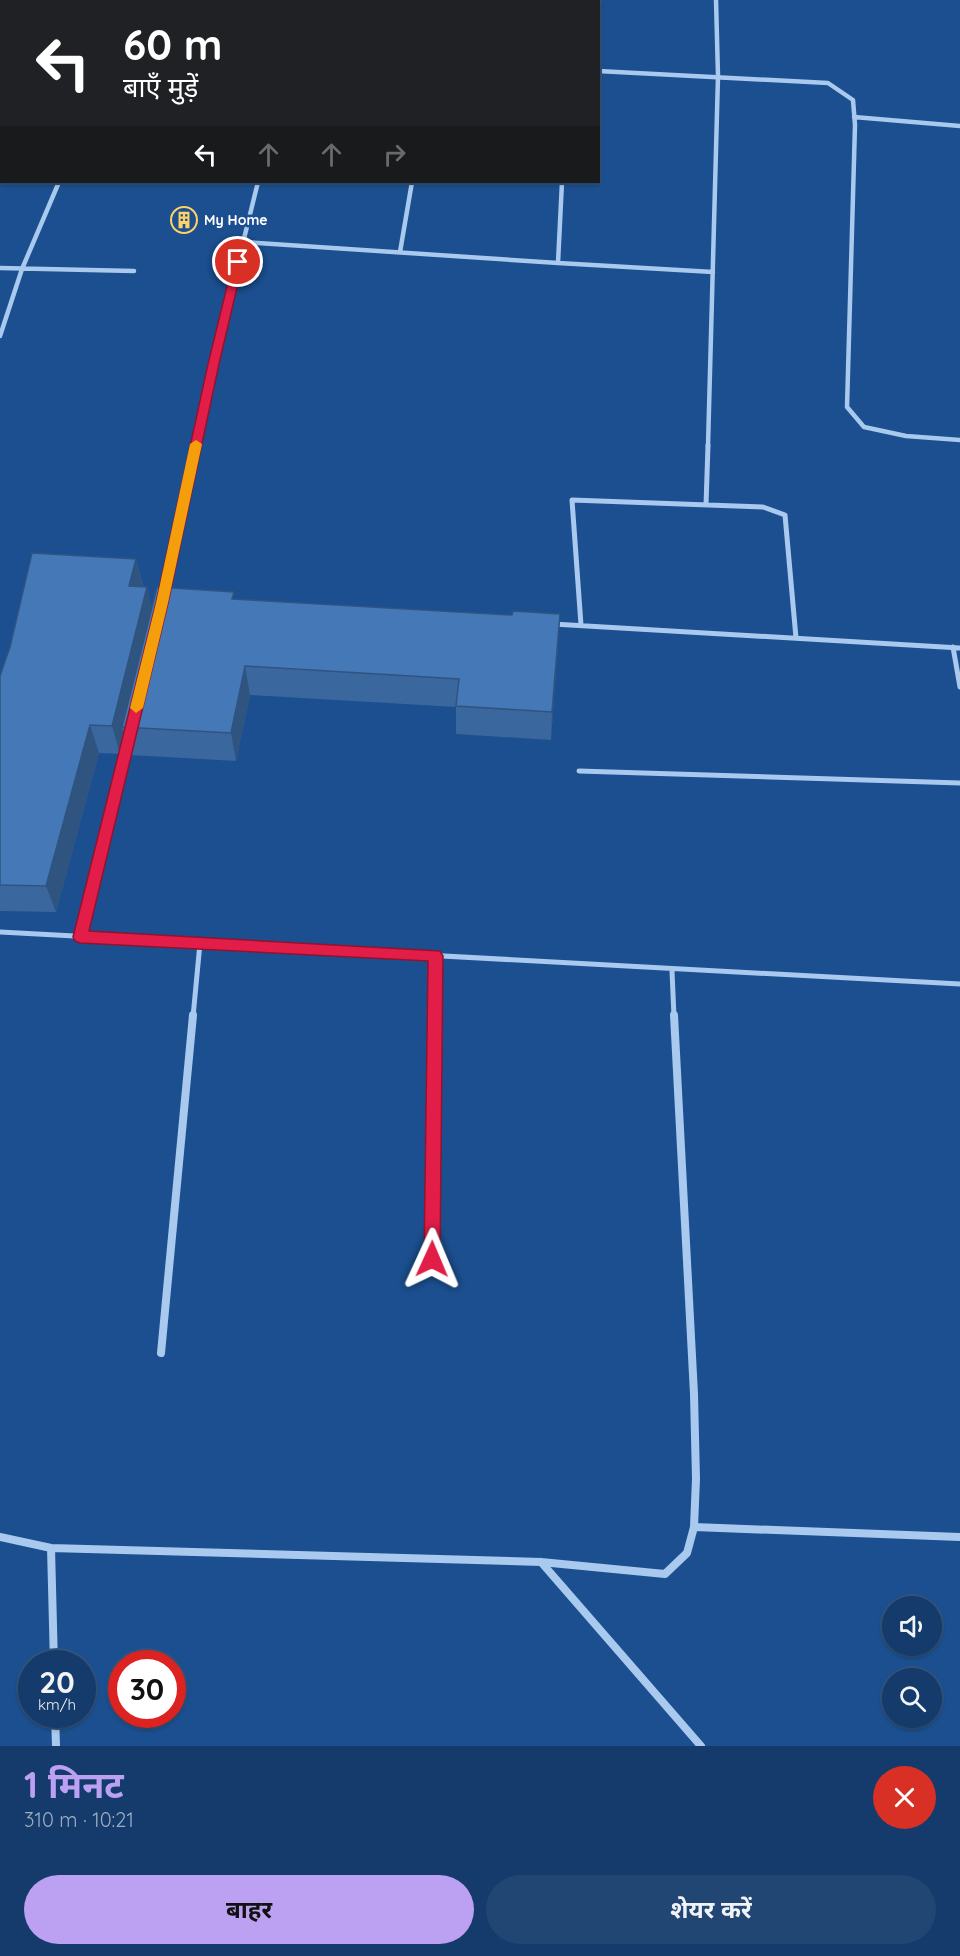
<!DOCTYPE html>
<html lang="hi">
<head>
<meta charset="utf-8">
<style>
  :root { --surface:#143b6b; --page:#214673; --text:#f1f3f6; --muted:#9dadc1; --line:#33557e; --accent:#bca0f2 }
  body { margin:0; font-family:Quicksand,"Noto Sans Devanagari",sans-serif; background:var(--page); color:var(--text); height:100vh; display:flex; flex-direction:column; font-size:22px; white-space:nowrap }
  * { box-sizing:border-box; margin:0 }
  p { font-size:20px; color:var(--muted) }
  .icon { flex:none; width:33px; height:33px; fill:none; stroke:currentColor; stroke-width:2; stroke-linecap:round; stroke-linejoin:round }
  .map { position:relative; height:1746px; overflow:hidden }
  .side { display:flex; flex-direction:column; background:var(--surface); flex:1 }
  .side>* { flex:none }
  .banner { position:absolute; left:0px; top:0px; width:600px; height:183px; box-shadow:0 2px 4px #0004,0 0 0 2px var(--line); background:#202124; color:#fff; overflow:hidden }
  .controls { position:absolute; left:882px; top:1596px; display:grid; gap:12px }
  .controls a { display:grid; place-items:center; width:60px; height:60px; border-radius:50%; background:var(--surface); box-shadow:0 2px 4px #0004,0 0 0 2px var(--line); font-size:30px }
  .speed { position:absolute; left:18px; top:1650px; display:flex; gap:12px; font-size:30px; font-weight:700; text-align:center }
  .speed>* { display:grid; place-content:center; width:78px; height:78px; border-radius:50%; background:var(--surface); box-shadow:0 2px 4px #0004,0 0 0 2px var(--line); line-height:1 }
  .speed small { font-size:15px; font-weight:400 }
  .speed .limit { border:9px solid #d22; background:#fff; color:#111 }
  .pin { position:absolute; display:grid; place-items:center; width:51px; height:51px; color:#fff; margin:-26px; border:3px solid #fff; border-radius:50%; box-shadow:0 2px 6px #0007 }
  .me { position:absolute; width:66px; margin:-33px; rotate:1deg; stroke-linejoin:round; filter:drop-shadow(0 0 4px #0008) }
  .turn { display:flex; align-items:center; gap:21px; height:126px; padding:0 24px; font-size:27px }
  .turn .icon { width:78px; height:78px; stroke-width:2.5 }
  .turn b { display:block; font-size:42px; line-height:51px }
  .lanes { display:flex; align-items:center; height:57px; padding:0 24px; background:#0003; justify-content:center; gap:30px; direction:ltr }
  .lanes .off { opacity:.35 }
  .round { display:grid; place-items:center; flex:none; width:63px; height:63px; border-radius:32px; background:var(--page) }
  .overview { display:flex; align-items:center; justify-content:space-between; height:102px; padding:0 24px }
  h1 { font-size:36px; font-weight:700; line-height:45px; color:var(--accent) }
  .cta { display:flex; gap:12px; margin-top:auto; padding:12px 24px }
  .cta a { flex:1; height:69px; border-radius:36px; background:var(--accent); color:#111; font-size:24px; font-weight:700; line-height:69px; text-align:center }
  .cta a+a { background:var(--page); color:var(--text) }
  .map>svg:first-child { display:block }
</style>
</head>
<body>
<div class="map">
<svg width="960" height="1746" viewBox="0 0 960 1746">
  <rect width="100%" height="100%" fill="#1b4f8f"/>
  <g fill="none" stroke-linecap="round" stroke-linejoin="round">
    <path stroke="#a9c9ee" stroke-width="4.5" d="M598 71 828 83 853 100 855 125 847 407 864 427 906 436 960 440
      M854 117 960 126
      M243 242 558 263 562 182
      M400 252 412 182
      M558 263 713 272
      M0 268 134 271
      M0 336 22 269 59 182
      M195 446 213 364 258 182
      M708 446 718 76 716 0"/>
    <path stroke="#a9c9ee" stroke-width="5" d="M706 505 708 445
      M164 594 196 445
      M553 624 960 648
      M581 625 572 500 763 507 785 515 796 638
      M953 647 960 687
      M579 771 960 783
      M0 932 960 984
      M80 937 129 740
      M672 971 674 1017
      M193 1017 200 943
      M434 1017 435 956"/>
    <path stroke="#a9c9ee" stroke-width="8" d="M432 1259 434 1015
      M161 1353 193 1015
      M694 1527 960 1537
      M0 1537 51 1548 541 1562 665 1574 687 1553 694 1527 696 1479 694 1394 674 1015
      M51 1548 54 1664
      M541 1562 701 1746
      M55 1714 56 1746"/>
  </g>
  <path fill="#3a679d" d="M136 559 143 586 152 608 235 599 558 643 551 740 456 734V707L250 695 236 761 130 755 124 736 120 754 99 753 56 912 0 911V676Z"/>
  <path fill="#305480" d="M136 559 143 588 129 586Z
    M147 587 154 616 122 727 124 736 120 754 112 726Z
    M560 614 558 643 551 740 552 712Z
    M245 666 250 695 236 761 231 733Z
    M90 725 99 753 56 912 46 886Z"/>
  <path fill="#4478b7" stroke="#305480" stroke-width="1.5" d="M32 553 136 559 129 586 147 587 112 726 90 725 46 886 0 885V676L10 647Z
    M157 587 234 592 232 599 512 615 513 611 560 614 552 712 456 706 459 679 245 666 231 733 122 727Z"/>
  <path fill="#e11d48" stroke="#92132f" stroke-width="1.5" d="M238 259 243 262 219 364 168 603 89 931 440 951 443 956 440 1259 438 1265 432 1267 427 1265 424 1259 428 961 80 943 75 941 73 937 156 603 208 364 233 262Z"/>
  <path fill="#f59e0b" d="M196 440 202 444 168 603 143 708 136 713 130 708 156 603 190 444Z"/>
  <defs>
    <symbol id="building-ring" viewBox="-11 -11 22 22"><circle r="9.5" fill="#1b4f8f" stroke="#ffd166" stroke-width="1.5"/><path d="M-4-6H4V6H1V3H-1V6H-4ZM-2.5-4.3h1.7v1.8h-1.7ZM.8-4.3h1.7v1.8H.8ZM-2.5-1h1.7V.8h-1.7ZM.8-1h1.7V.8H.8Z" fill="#ffd166"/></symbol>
  </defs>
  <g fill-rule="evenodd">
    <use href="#building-ring" x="169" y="205" width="30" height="30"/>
  </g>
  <g text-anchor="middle" stroke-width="5" stroke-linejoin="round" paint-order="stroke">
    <g font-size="14" font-weight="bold" fill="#fff" stroke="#1b4f8f" text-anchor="start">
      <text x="204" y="225">My Home</text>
    </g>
  </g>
</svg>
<div class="controls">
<a><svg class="icon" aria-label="sound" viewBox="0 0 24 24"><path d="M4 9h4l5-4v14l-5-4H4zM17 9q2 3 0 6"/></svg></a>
<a><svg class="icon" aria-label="search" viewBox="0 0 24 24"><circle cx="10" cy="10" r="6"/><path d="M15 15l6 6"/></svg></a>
</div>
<div class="speed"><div>20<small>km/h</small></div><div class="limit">30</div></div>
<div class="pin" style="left:238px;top:262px;background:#d93025"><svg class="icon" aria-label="arrive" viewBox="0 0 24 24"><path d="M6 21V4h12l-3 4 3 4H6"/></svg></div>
<svg class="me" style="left:432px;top:1259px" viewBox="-20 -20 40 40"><path d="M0-17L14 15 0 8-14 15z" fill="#e11d48" stroke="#fff" stroke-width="4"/></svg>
<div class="banner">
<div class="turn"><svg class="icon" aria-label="left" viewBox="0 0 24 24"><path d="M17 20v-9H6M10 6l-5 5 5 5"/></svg><div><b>60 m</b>बाएँ मुड़ें</div></div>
<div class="lanes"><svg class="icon" aria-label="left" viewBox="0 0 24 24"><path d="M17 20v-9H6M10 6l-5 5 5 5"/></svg><svg class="icon off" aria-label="ahead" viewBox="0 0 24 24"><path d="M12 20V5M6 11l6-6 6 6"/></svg><svg class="icon off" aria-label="ahead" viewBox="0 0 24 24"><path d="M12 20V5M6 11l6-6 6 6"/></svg><svg class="icon off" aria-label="right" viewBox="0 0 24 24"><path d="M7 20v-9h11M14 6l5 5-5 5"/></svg></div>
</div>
</div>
<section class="side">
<div class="overview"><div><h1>1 मिनट</h1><p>310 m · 10:21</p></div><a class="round" style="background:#d93025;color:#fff"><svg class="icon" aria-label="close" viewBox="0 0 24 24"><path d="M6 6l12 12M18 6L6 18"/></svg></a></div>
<div class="cta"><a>बाहर</a><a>शेयर करें</a></div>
</section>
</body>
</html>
